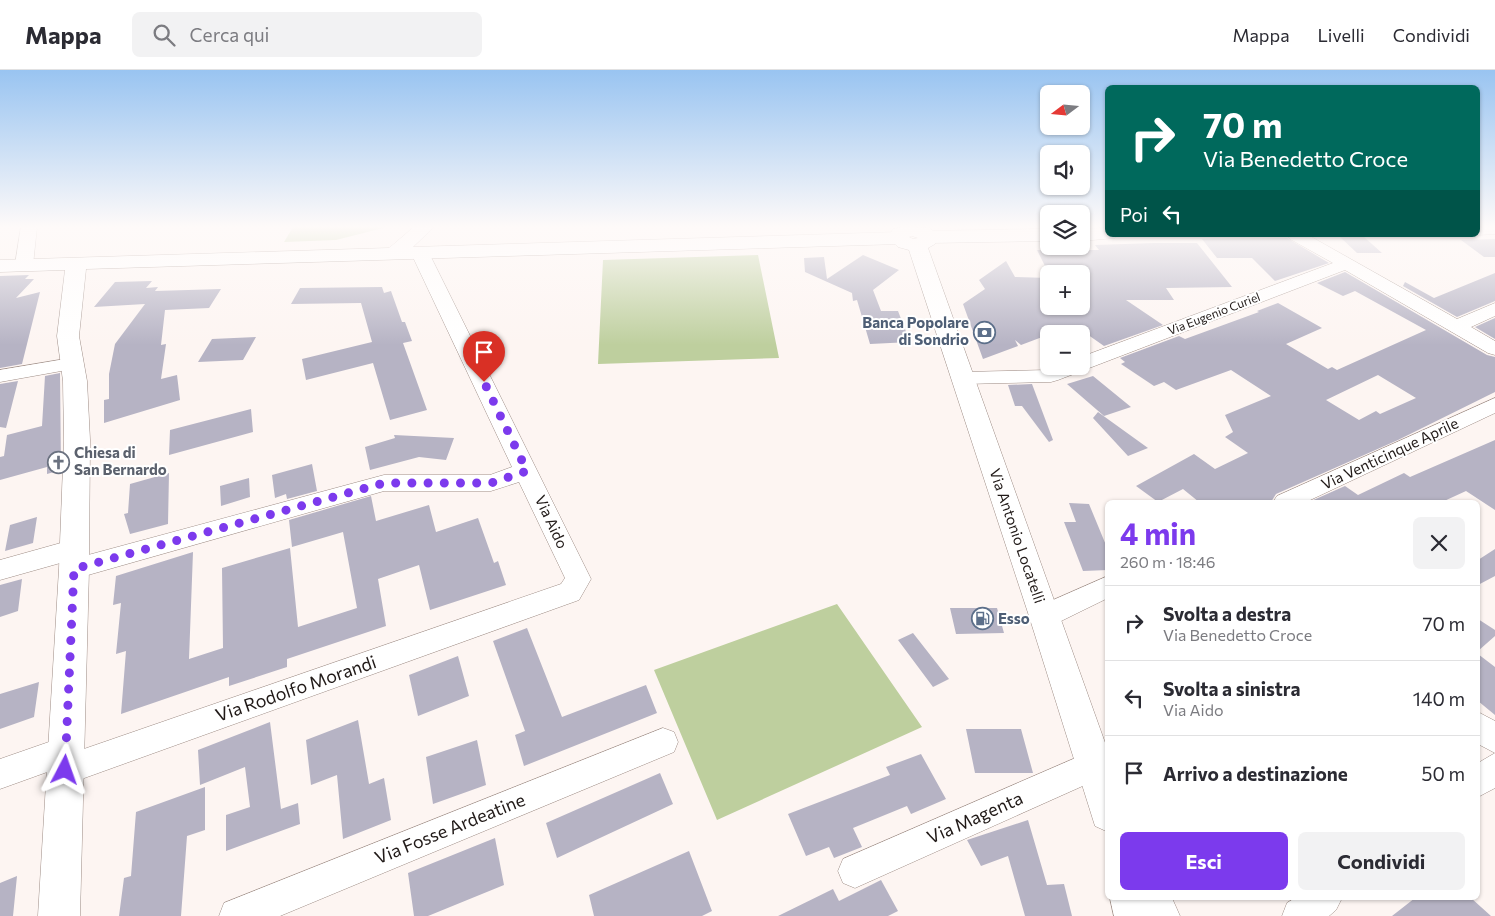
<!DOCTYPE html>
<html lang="it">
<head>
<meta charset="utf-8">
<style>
  :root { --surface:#fff; --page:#f2f2f3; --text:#2b2b33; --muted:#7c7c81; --line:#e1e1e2; --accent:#7c3aed }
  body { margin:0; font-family:Commissioner,sans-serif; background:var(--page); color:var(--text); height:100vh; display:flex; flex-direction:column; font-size:19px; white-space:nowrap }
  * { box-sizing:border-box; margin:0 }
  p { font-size:16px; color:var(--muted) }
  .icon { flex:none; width:28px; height:28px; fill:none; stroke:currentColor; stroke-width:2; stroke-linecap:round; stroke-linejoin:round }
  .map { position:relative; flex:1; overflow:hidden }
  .panel { position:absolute; left:1105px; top:430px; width:375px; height:400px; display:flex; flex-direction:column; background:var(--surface); border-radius:8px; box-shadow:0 1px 4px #0004 }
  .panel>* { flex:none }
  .guide { position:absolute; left:1105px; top:15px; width:375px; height:152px; border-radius:8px; box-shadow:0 1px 4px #0004; background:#00695c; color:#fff; overflow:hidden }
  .needle { width:32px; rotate:254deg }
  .controls { position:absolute; left:1040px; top:15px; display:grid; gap:10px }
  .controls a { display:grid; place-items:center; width:50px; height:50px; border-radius:8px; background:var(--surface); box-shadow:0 1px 4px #0004; font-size:25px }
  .pin { position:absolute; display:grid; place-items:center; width:42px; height:42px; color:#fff; margin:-51px -21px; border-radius:50% 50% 50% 0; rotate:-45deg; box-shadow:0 0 5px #0007 }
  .pin .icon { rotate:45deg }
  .me { position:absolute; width:55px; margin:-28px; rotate:4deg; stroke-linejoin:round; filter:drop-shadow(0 0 4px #0008) }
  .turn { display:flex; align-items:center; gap:18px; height:105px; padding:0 15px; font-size:22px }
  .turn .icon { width:65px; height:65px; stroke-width:2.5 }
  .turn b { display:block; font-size:35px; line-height:42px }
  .then { display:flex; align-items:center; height:48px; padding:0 15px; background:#0003; gap:10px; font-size:19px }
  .round { display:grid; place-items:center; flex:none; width:52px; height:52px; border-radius:8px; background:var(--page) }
  .head { display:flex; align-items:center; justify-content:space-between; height:85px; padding:0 15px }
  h1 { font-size:30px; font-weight:700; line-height:38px; color:var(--accent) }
  .button { display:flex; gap:10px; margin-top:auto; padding:10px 15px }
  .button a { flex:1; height:58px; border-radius:8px; background:var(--accent); color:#fff; font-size:20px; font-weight:700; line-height:58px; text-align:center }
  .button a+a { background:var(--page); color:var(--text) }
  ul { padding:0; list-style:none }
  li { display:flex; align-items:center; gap:15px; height:75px; padding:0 15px; border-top:1px solid var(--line) }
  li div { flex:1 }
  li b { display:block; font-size:19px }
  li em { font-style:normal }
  header { display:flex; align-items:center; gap:30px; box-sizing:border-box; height:70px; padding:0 25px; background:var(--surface); border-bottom:1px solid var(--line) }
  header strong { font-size:24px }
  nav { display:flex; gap:28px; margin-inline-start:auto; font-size:18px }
  .search { width:350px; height:45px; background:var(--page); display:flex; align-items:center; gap:12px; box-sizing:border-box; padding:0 18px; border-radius:8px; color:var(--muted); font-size:19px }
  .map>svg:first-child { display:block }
</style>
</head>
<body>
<header>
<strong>Mappa</strong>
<div class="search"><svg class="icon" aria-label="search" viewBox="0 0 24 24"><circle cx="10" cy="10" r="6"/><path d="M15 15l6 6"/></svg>Cerca qui</div>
<nav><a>Mappa</a><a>Livelli</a><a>Condividi</a></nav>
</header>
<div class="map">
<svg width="1495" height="846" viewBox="0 0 1495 846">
  <rect width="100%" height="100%" fill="#fdf5f2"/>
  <path fill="#becf9e" d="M293 157H387L336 170 284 172Z
    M758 185 779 288 598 294 603 190Z
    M837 534 922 657 717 750 654 600Z"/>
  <path fill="#b6b3c4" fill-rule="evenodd" d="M1363 166 1382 183H1357L1340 167Z
    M1287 168 1329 193 1275 211 1252 188H1217L1202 169Z
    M1495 169V187H1484L1461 170Z
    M1154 173H1197L1232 217 1166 218 1174 230H1126L1163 255 1104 276 1074 255 1021 275 1015 270 1018 276 983 289 963 234 985 219 979 210 1006 191 1015 207 1049 208V236H1081V204H1049L1037 180H1099L1095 175Z
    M863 185 899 200 873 220 881 241H898L910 272 870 274 857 230 853 231 852 223 805 202 804 188 824 187 827 209Z
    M1345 202 1487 285 1495 287V322L1398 370 1276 424 1271 432H1199L1183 419 1158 432 1136 416 1194 384 1215 399 1248 383 1225 367 1233 362 1225 345 1271 326 1231 300 1176 320 1164 312 1154 316 1121 294 1125 292 1120 288 1179 266 1185 269 1259 242 1257 241 1278 233 1322 258 1286 274 1328 299 1332 297 1337 300 1426 260 1355 221 1343 226 1317 213ZM1378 305 1416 328 1380 344 1376 341 1359 350 1326 330Z
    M1495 203V231L1457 247 1403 216 1405 212 1434 228Z
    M29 205 25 209H34L16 228 40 222 22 294 0 298V206Z
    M152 211 146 218 158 217 155 221 221 219 209 238 165 240 161 275 166 274 161 309 177 305 180 330 104 353V330L109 329V304L115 274 145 234 94 237 115 212Z
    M382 217 384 223 391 221 402 252H405L412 271 403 273 427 340 390 350 373 293 306 310 302 289 372 272 361 233 291 234 300 218Z
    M1495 248V269L1475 257Z
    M256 267 243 290 198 292 212 269Z
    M60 303 61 400 47 404V397L0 410V387L4 386 7 365 42 356 45 306Z
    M1093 306 1131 337 1104 346 1067 314Z
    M18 311 6 358 0 357V314Z
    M1032 314 1053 370 1049 372 1022 336H1015L1008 315Z
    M251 339 253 362 169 385 170 360Z
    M1098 342 1148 378 1128 386 1093 348Z
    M394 365 454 368 446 390 419 387 370 400 365 377 395 368Z
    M1495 370V440L1466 421 1442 432H1309L1345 416 1358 425 1404 403 1410 407Z
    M312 394 317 421 287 429 286 424 275 428 272 405Z
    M169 403 168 454 130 464 124 444 128 443 130 414Z
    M249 408 250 427 221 436 220 416Z
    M371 426 376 451 429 435 436 462 478 448 494 493 498 491 506 515 430 540 419 495 378 509 386 556 287 589V597L229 616V607L121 644 126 581 116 584 121 533 113 535 116 506 193 482 189 589 223 578 222 498 290 478 298 557 357 538 343 462 292 477 289 450Z
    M1069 433 1089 434 1108 480V500L1083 501 1064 452H1076Z
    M37 447 33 473 5 481 10 455Z
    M1495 479V506L1478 515V490Z
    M22 509 18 541 0 547V515Z
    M950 538H997L1004 563 956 564Z
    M1478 549 1495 560V566L1478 581Z
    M527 558 562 647 646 615 657 643 524 696 515 665 525 661 493 571Z
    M913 563 949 609 933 617 898 570Z
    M1478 584 1495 597V645L1478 631Z
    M458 586 469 626 418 646 409 605Z
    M39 612 34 647 0 659V624Z
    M358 650 369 714 384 708 391 750 343 769 337 705 311 715 306 670Z
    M270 652 281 739 298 733 300 754 226 781V745L250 737 245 697 200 715 198 680Z
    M966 659H1021L1033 703H975Z
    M477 670 486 715 433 734 426 687Z
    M921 684 946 729 911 744 907 736 853 758 862 777 834 788 829 777 806 786 788 744 890 705 886 697Z
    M660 703 673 734 557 788 546 753Z
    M205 717V760L187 766 181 846H119L124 808 131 806 136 742Z
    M1028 750 1047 815 1064 814 1072 846H1025L1008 786 981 796 967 770Z
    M495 768 504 815 428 846H414L408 803Z
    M689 781 712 841 702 846H594L589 825Z
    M17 806 13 846H0V813Z
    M881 810 898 841 888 846H778L833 819 839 831Z
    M1415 828H1471L1491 846H1392Z"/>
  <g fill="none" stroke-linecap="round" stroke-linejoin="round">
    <defs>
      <path id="street" d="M21 157H37L33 195 30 199 24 200 18 199 15 195Z
        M1288 165H1308L1457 249 1495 233V246L1471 257 1495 271V285L1488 283 1345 200 1058 310 1051 312 963 314 956 313 953 308 956 303 963 302 1048 300 1057 296H1081V287L1333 193 1290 169Z
        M420 178 426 179 429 183 591 509 579 530 65 715 54 711 50 701 0 719V689L66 666 77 671 81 680 561 514 565 508 519 412 491 421H384L74 509 65 506 61 499 65 492 71 490 0 510V490L75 469 84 472 88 479 84 486 77 488 384 405H490L512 397 411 183 414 179Z
        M71 288 78 290 81 294 78 298 0 312V300Z
        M1495 328V343L1306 432H1273L1277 426Z
        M1108 506V528L1055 554 1045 557 1035 554 1031 546 1035 538Z
        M1478 642 1495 651V718L1478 727V693L1495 683 1478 674Z
        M663 658 674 662 678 672 674 682 280 846H219L224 833Z
        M1094 680 1105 684C1108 692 1108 698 1105 706L855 818 843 813 838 801 843 789Z
        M1295 828H1342L1336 840 1329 846H1282L1287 833Z"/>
      <path id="secondary" d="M414 157H434L413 177 899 162 906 164 909 168 906 172 899 174 86 199 79 266 87 311 90 370 89 499 80 846H38L59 499 64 370 63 311 57 266 65 200 0 202V190L389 178Z
        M1478 157H1495V164L1478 165Z
        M1108 158V165H1117L1115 168 1081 171V159Z
        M1049 159V171L929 173 922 171 919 167 922 163 929 161Z"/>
      <path id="primary" d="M903 157 930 158 939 167 935 174 928 178 1108 681V762L1095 756 1029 546 909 180 898 177 888 167 893 159ZM912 166 918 168 913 169 909 167Z
        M1110 828H1172L1180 846H1114Z"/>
    </defs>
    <use href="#street" stroke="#9e8d86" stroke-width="1"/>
    <use href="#secondary" stroke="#9e8d86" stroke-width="1"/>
    <use href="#primary" stroke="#9e8d86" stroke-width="1"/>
    <use href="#street" fill="#fff" fill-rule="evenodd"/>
    <use href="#secondary" fill="#fff" fill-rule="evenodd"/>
    <use href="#primary" fill="#fff" fill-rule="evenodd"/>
  </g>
  <linearGradient id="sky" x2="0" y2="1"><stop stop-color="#99c4f1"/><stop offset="0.57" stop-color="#fefaf9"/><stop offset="1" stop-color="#fefaf9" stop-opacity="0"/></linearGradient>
  <rect width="1495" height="275" fill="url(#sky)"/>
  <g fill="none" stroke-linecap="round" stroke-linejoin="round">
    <path stroke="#7c3aed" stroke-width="9" stroke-dasharray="0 16.2" d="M65 700 74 499 384 413H491L527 401 484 312"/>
  </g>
  <defs>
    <symbol id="bank-ring" viewBox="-11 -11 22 22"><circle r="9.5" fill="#fff" stroke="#5c6f8a" stroke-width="1.5"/><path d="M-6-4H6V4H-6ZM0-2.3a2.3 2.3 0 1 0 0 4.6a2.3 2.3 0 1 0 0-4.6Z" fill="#5c6f8a"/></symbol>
    <symbol id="church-ring" viewBox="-11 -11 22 22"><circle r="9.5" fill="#fff" stroke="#6b7280" stroke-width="1.5"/><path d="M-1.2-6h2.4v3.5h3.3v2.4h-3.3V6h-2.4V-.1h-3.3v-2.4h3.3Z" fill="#6b7280"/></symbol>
    <symbol id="fuel-ring" viewBox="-11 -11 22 22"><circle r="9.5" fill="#fff" stroke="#5c6f8a" stroke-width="1.5"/><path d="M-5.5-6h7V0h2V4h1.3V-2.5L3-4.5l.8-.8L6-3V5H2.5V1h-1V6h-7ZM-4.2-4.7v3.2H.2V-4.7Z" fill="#5c6f8a"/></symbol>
  </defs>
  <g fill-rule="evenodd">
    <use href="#bank-ring" x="972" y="250" width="25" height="25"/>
    <use href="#church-ring" x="46" y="380" width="25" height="25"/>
    <use href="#fuel-ring" x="970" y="536" width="25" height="25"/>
  </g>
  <g text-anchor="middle" stroke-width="4" stroke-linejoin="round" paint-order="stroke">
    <g font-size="12" fill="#201917" stroke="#fff">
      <text transform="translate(1214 244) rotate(-21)" y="4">Via Eugenio Curiel</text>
    </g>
    <g font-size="15" font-weight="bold" fill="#4e5e75" stroke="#fff" text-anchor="end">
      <text x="969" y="258">Banca Popolare<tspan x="969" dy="17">di Sondrio</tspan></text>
      <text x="998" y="554" text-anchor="start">Esso</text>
    </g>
    <g font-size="15" font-weight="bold" fill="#5b616d" stroke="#fff" text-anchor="start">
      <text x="74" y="388">Chiesa di<tspan x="74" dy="17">San Bernardo</tspan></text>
    </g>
    <g font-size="15" fill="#201917" stroke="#fff">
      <text transform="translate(1390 384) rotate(-25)" y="5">Via Venticinque Aprile</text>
      <text transform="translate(551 452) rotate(65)" y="5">Via Aido</text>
      <text transform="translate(1017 466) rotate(71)" y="5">Via Antonio Locatelli</text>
    </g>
    <g font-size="18" fill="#201917" stroke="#fff">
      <text transform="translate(296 619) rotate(-19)" y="6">Via Rodolfo Morandi</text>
      <text transform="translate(975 748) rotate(-24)" y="6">Via Magenta</text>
      <text transform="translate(450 759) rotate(-22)" y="6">Via Fosse Ardeatine</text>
    </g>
  </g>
</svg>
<div class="controls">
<a><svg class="needle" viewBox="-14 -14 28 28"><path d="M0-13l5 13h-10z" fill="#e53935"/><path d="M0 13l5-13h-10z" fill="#7c7c81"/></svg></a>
<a><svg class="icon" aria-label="sound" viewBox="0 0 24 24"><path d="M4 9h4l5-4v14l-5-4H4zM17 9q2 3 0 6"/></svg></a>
<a><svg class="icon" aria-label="layers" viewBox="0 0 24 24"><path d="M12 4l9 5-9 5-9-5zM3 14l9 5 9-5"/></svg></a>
<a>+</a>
<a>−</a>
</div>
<div class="pin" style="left:484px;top:312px;background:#d93025"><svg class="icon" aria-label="arrive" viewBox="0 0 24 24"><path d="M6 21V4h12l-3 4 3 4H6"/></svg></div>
<svg class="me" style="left:65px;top:700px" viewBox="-20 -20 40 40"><path d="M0-17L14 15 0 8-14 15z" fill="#7c3aed" stroke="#fff" stroke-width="4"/></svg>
<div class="guide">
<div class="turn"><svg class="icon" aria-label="right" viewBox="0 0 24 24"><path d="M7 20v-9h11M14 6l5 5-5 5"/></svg><div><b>70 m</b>Via Benedetto Croce</div></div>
<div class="then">Poi<svg class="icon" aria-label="left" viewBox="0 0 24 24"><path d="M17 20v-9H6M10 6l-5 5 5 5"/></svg></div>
</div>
<section class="panel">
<div class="head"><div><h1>4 min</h1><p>260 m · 18:46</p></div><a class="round"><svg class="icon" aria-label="close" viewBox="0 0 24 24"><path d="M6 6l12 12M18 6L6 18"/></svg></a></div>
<ul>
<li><svg class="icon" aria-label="right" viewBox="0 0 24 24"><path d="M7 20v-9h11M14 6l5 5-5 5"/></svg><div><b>Svolta a destra</b><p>Via Benedetto Croce</p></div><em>70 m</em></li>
<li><svg class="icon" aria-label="left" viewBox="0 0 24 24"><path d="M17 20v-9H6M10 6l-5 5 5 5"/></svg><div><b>Svolta a sinistra</b><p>Via Aido</p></div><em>140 m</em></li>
<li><svg class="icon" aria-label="arrive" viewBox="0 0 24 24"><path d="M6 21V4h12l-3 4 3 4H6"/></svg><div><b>Arrivo a destinazione</b></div><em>50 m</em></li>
</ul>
<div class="button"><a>Esci</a><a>Condividi</a></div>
</section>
</div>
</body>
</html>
